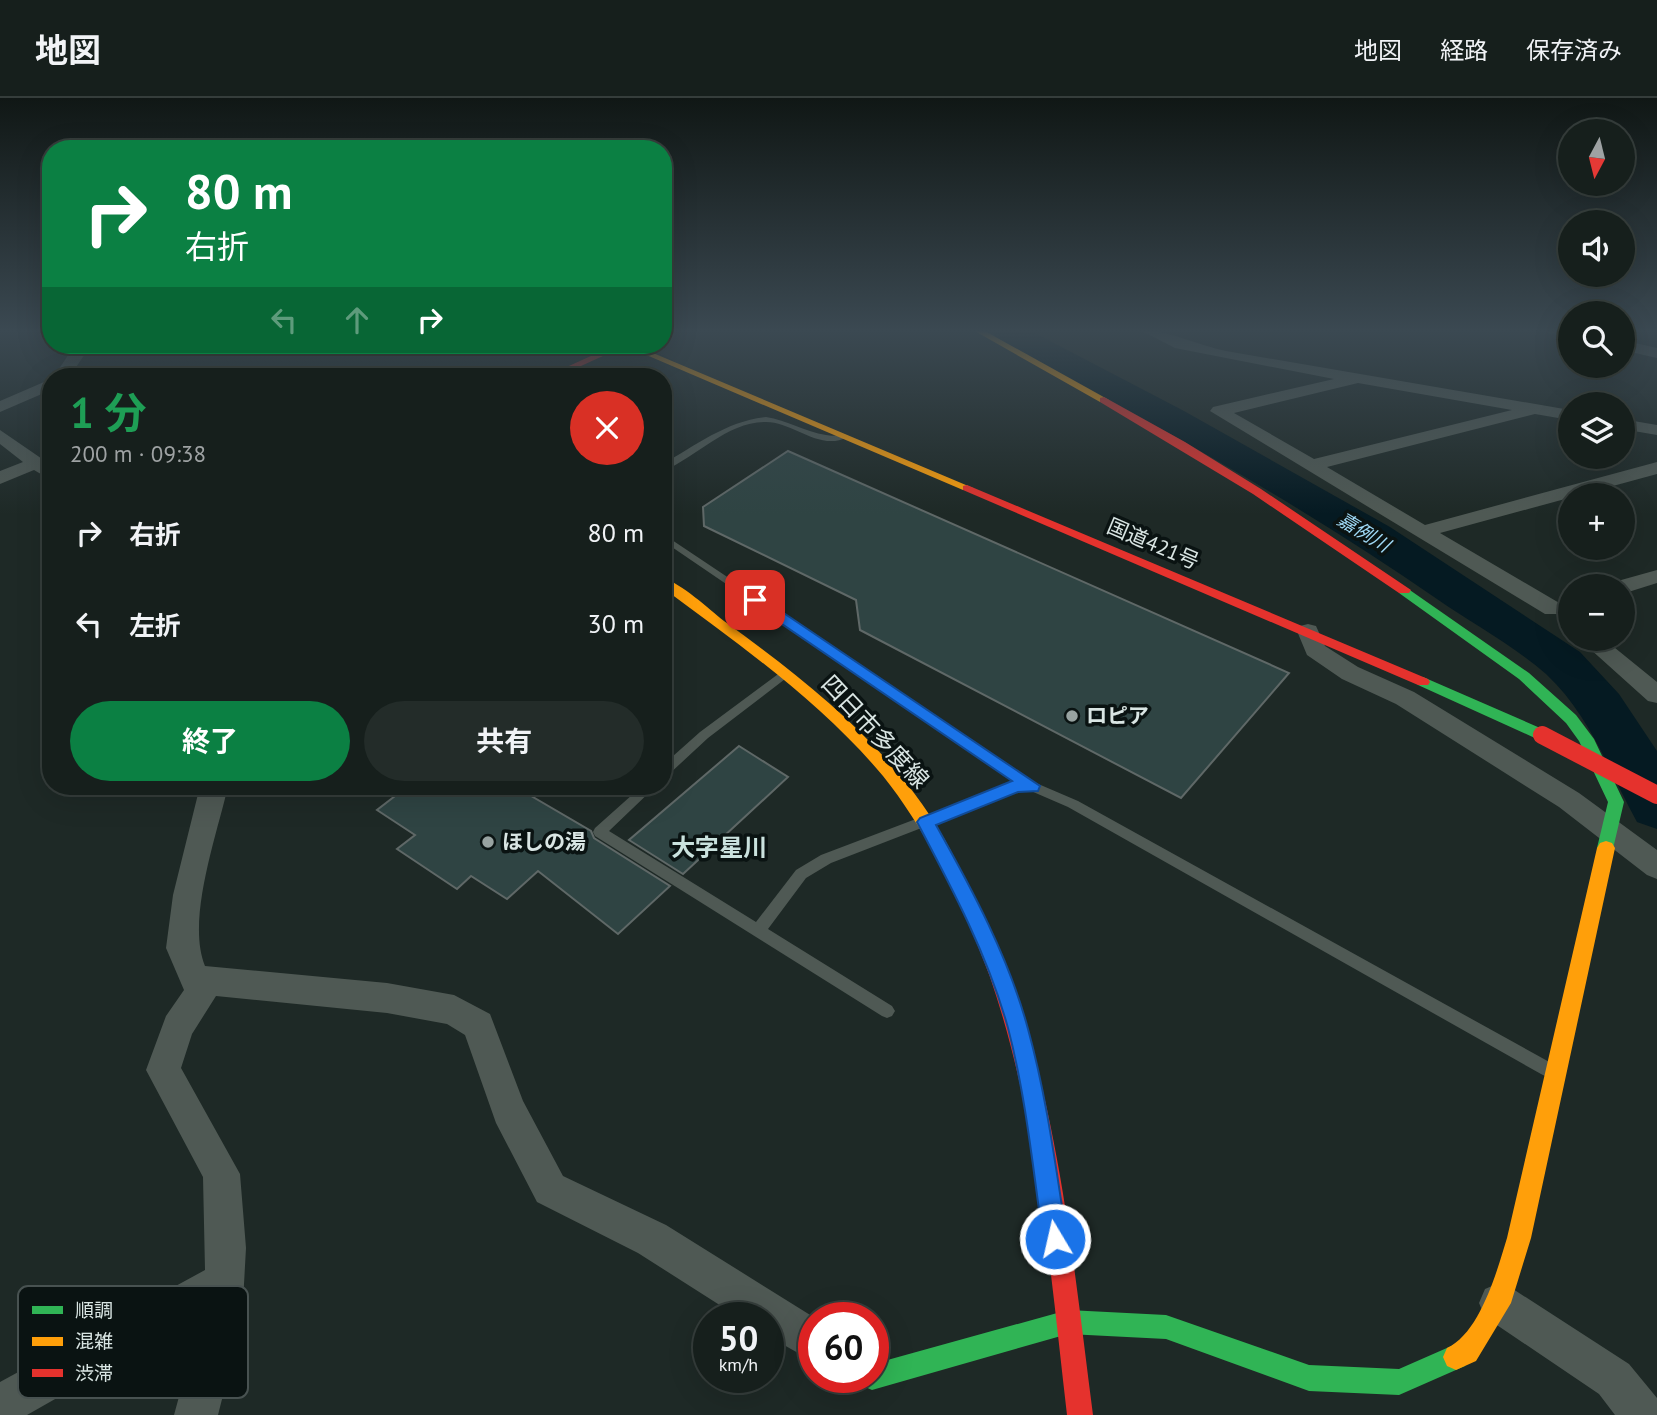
<!DOCTYPE html>
<html lang="ja">
<head>
<meta charset="utf-8">
<style>
  :root { --surface:#161f1c; --page:#232c29; --text:#f1f3f6; --muted:#9ea2a3; --line:#353d3b; --accent:#0b8043 }
  body { margin:0; font-family:"PT Sans","Noto Sans JP",sans-serif; background:var(--page); color:var(--text); height:100vh; display:flex; flex-direction:column; font-size:26px; white-space:nowrap }
  * { box-sizing:border-box; margin:0 }
  p { font-size:23px; color:var(--muted) }
  .icon { flex:none; width:38px; height:38px; fill:none; stroke:currentColor; stroke-width:2; stroke-linecap:round; stroke-linejoin:round }
  .map { position:relative; flex:1; overflow:hidden }
  .drawer { position:absolute; left:42px; top:270px; width:630px; height:427px; display:flex; flex-direction:column; background:var(--surface); border-radius:28px; box-shadow:0 7px 28px #0002,0 0 0 2px var(--line) }
  .drawer>* { flex:none }
  .hud { position:absolute; left:42px; top:42px; width:630px; height:214px; border-radius:28px; box-shadow:0 7px 28px #0002,0 0 0 2px var(--line); background:#0b8043; color:#fff; overflow:hidden }
  .needle { width:46px; rotate:187deg }
  .fabs { position:absolute; left:1558px; top:21px; display:grid; gap:14px }
  .fabs a { display:grid; place-items:center; width:77px; height:77px; border-radius:50%; background:var(--surface); box-shadow:0 7px 28px #0002,0 0 0 2px var(--line); font-size:35px }
  .speed { position:absolute; left:693px; top:1204px; display:flex; gap:14px; font-size:35px; font-weight:700; text-align:center }
  .speed>* { display:grid; place-content:center; width:91px; height:91px; border-radius:50%; background:var(--surface); box-shadow:0 7px 28px #0002,0 0 0 2px var(--line); line-height:1 }
  .speed small { font-size:18px; font-weight:400 }
  .speed .limit { border:10px solid #d22; background:#fff; color:#111 }
  .pin { position:absolute; display:grid; place-items:center; width:60px; height:60px; color:#fff; margin:-30px; border-radius:14px; box-shadow:0 4px 10px #0006 }
  .me { position:absolute; width:77px; margin:-38px; rotate:351deg; stroke-linejoin:round; filter:drop-shadow(0 0 5px #0008) }
  .turn { display:flex; align-items:center; gap:24px; height:147px; padding:0 28px; font-size:32px }
  .turn .icon { width:91px; height:91px; stroke-width:2.5 }
  .turn b { display:block; font-size:49px; line-height:60px }
  .lanes { display:flex; align-items:center; height:66px; padding:0 28px; background:#0003; justify-content:center; gap:35px; direction:ltr }
  .lanes .off { opacity:.35 }
  .round { display:grid; place-items:center; flex:none; width:74px; height:74px; border-radius:37px; background:var(--page) }
  .overview { display:flex; align-items:center; justify-content:space-between; height:119px; padding:0 28px }
  h1 { font-size:42px; font-weight:700; line-height:52px; color:#1e9e55 }
  .primary-button { display:flex; gap:14px; margin-top:auto; padding:14px 28px }
  .primary-button a { flex:1; height:80px; border-radius:42px; background:var(--accent); color:#fff; font-size:28px; font-weight:700; line-height:80px; text-align:center }
  .primary-button a+a { background:var(--page); color:var(--text) }
  ul { padding:0; list-style:none }
  li { display:flex; align-items:center; gap:21px; height:91px; padding:0 28px }
  li div { flex:1 }
  li b { display:block; font-size:26px }
  li em { font-style:normal }
  header { display:flex; align-items:center; gap:42px; box-sizing:border-box; height:98px; padding:0 35px; background:var(--surface); border-bottom:2px solid var(--line) }
  header strong { font-size:33px }
  nav { display:flex; gap:38px; margin-inline-start:auto; font-size:24px }
  .map>svg:first-child { display:block }
</style>
</head>
<body>
<header>
<strong>地図</strong>
<nav><a>地図</a><a>経路</a><a>保存済み</a></nav>
</header>
<div class="map">
<svg width="1657" height="1317" viewBox="0 0 1657 1317">
  <rect width="100%" height="100%" fill="#1e2926"/>
  <g fill="none" stroke-linecap="round" stroke-linejoin="round">
    <path fill="#051a22" fill-rule="evenodd" d="M991 232H1029L1184 313 1390 429 1580 554 1619 596 1657 653V731L1637 724C1609 673 1590 617 1546 576 1517 550 1470 524 1437 501 1296 403 1145 321 995 239Z"/>
  </g>
  <path fill="#2f4443" stroke="#5f6867" stroke-width="2" d="M788 353 1289 575 1181 700 860 532 856 502 704 428 703 409Z
    M739 648 788 679 683 776 629 742Z
    M408 688H514L591 733 594 740 670 788 618 836 538 773 507 801 471 778 457 791 397 751 415 737 377 712Z"/>
  <g fill="none" stroke-linecap="round" stroke-linejoin="round">
    <path fill="#4f5954" fill-rule="evenodd" d="M766 319C787 322 805 334 826 337 834 339 840 336 847 339 820 354 792 323 765 324 727 324 697 359 663 373V366C696 347 727 323 766 319Z
      M663 436 1036 685 1078 703 1553 966 1555 971 1553 976 1547 979 1541 976 1068 709 1031 693H1017L831 765 806 780 768 831 892 908 895 913 892 918 887 920 882 918 595 738 593 734 595 730 642 688H656L609 733 756 824 796 772 821 757 1016 683 663 443Z
      M785 571 791 575 789 578 708 640 667 678 663 680V667L700 634Z"/>
    <path fill="#4f5954" fill-rule="evenodd" d="M1140 232C1167 232 1198 247 1226 253L1570 312V322L1535 316 1327 369 1425 427 1657 364V376L1440 435 1561 506 1564 511 1561 516H1545L1210 313 1213 309 1334 281 1175 250ZM1358 285 1512 312 1314 361 1234 315Z
      M1547 232H1570V239L1549 235Z
      M1622 242 1657 250V260L1622 252Z
      M69 247H83L85 256 70 278H54L69 256Z
      M51 281V292L0 314V303Z
      M1622 321 1657 327V337L1622 331Z
      M0 332 51 367V382L34 372 0 386V373L23 364 0 346Z
      M1657 472V485L1622 496V488H1612L1614 484Z
      M1308 526 1316 528 1325 548 1358 569 1414 594 1579 695 1657 752V781L1647 777 1559 709 1396 606 1342 581 1307 557 1297 533 1300 528Z
      M1579 541H1604L1657 584V605L1648 603Z
      M200 688H228C217 737 186 822 205 868L387 885 454 897 490 916 523 1003 563 1078 666 1127 815 1220 814 1264 768 1238V1220H740L638 1155 537 1104 496 1025 465 937 447 926 387 915 216 898 192 936 181 970 240 1076 246 1150 242 1222 218 1317H174L201 1218 27 1317H0V1284L205 1172 203 1079 146 972 166 918 184 892 166 850 173 797Z
      M1499 1185 1513 1191 1629 1266 1657 1300V1317H1615L1599 1296 1485 1219 1479 1205 1485 1191Z"/>
    <path fill="#30b455" fill-rule="evenodd" d="M1404 488 1529 575 1576 617 1594 641 1624 704 1612 755 1606 757 1600 755 1597 750 1608 704 1579 643 1566 625 1519 581 1399 495V489Z
      M1423 579 1547 633 1550 637 1547 641H1537L1418 587 1416 584 1418 581Z
      M1068 1212 1166 1217 1309 1267 1399 1271 1456 1246 1465 1250 1469 1259 1465 1268 1399 1297 1309 1293 1166 1241 1068 1236 872 1292 863 1288 859 1279H873V1266Z"/>
    <path fill="#ff9f0a" fill-rule="evenodd" d="M973 232H983L1109 302 1100 304Z
      M623 247H634L973 390 963 392Z
      M663 480C682 486 708 510 724 523 811 586 900 656 951 753L948 758 942 760 936 758C920 730 903 703 883 678 821 604 740 547 663 490Z
      M1606 743 1612 745 1615 750 1531 1140 1511 1205 1476 1263 1456 1272 1447 1268 1443 1259 1447 1250C1480 1235 1497 1173 1507 1140L1597 750 1600 745Z"/>
    <path fill="#e5322d" fill-rule="evenodd" d="M615 247H627L559 278H547Z
      M1104 299 1185 344 1261 391 1411 492 1409 495H1399L1253 396 1100 304V300Z
      M967 387 1428 581 1430 584 1428 587H1418L963 392V388Z
      M942 746 948 748C970 791 992 833 1009 878 1060 1018 1074 1171 1093 1317H1067C1050 1171 1038 1019 990 879 974 835 954 794 933 753L936 748Z"/>
    <path stroke="#e5322d" stroke-width="18" d="M1542 637 1657 697"/>
  </g>
  <linearGradient id="sky" x2="0" y2="1"><stop stop-color="#101715"/><stop offset="0.56" stop-color="#3b4952"/><stop offset="1" stop-color="#3b4952" stop-opacity="0"/></linearGradient>
  <rect width="1657" height="416" fill="url(#sky)"/>
  <path fill="#1a73e8" stroke="#114b97" stroke-width="2" d="M751 499H760L1040 688 1038 693 1018 694 936 727C972 791 1009 860 1028 931 1047 1000 1056 1071 1067 1141L1064 1150 1055 1153 1047 1150 1043 1141C1033 1071 1026 999 1008 930 988 858 952 790 917 724L920 720 1012 683 751 505Z"/>
  <g fill="#98a3a1" stroke="#0a1312" stroke-width="2.5">
    <circle cx="1072" cy="618" r="7"/>
    <circle cx="488" cy="744" r="7"/>
  </g>
  <g text-anchor="middle" stroke-width="7" stroke-linejoin="round" paint-order="stroke">
    <g font-size="19" font-style="italic" fill="#9fd9f6" stroke="#0a1312">
      <text transform="translate(1364 434) rotate(31)" y="7">嘉例川</text>
    </g>
    <g font-size="21" fill="#d9e5e3" stroke="#0a1312">
      <text transform="translate(1153 446) rotate(23)" y="7">国道421号</text>
    </g>
    <g font-size="21" font-weight="bold" fill="#d9e5e3" stroke="#0a1312" text-anchor="start">
      <text x="1086" y="625">ロピア</text>
      <text x="502" y="751">ほしの湯</text>
    </g>
    <g font-size="24" fill="#d9e5e3" stroke="#0a1312">
      <text transform="translate(875 634) rotate(47)" y="8">四日市多度線</text>
    </g>
    <g font-size="24" font-weight="bold" fill="#cae2de" stroke="#0a1312">
      <text x="719" y="758">大字星川</text>
    </g>
  </g>
  <rect x="18" y="1188" width="230" height="112" rx="10" fill="#0a1312" stroke="#485251" stroke-width="2"/>
  <rect x="32" y="1208" width="31" height="8" fill="#30b455"/>
  <rect x="32" y="1239" width="31" height="9" fill="#ff9f0a"/>
  <rect x="32" y="1271" width="31" height="8" fill="#e5322d"/>
  <g font-size="19" fill="#d9e5e3">
    <text x="75" y="1219">順調</text>
    <text x="75" y="1250">混雑</text>
    <text x="75" y="1282">渋滞</text>
  </g>
</svg>
<div class="fabs">
<a><svg class="needle" viewBox="-14 -14 28 28"><path d="M0-13l5 13h-10z" fill="#e53935"/><path d="M0 13l5-13h-10z" fill="#9ea2a3"/></svg></a>
<a><svg class="icon" aria-label="sound" viewBox="0 0 24 24"><path d="M4 9h4l5-4v14l-5-4H4zM17 9q2 3 0 6"/></svg></a>
<a><svg class="icon" aria-label="search" viewBox="0 0 24 24"><circle cx="10" cy="10" r="6"/><path d="M15 15l6 6"/></svg></a>
<a><svg class="icon" aria-label="layers" viewBox="0 0 24 24"><path d="M12 4l9 5-9 5-9-5zM3 14l9 5 9-5"/></svg></a>
<a>+</a>
<a>−</a>
</div>
<div class="speed"><div>50<small>km/h</small></div><div class="limit">60</div></div>
<div class="pin" style="left:755px;top:502px;background:#d93025"><svg class="icon" aria-label="arrive" viewBox="0 0 24 24"><path d="M6 21V4h12l-3 4 3 4H6"/></svg></div>
<svg class="me" style="left:1055px;top:1141px" viewBox="-20 -20 40 40"><circle r="17" fill="#1a73e8" stroke="#fff" stroke-width="3"/><path d="M0-11L8 9 0 5-8 9z" fill="#fff"/></svg>
<div class="hud">
<div class="turn"><svg class="icon" aria-label="right" viewBox="0 0 24 24"><path d="M7 20v-9h11M14 6l5 5-5 5"/></svg><div><b>80 m</b>右折</div></div>
<div class="lanes"><svg class="icon off" aria-label="left" viewBox="0 0 24 24"><path d="M17 20v-9H6M10 6l-5 5 5 5"/></svg><svg class="icon off" aria-label="ahead" viewBox="0 0 24 24"><path d="M12 20V5M6 11l6-6 6 6"/></svg><svg class="icon" aria-label="right" viewBox="0 0 24 24"><path d="M7 20v-9h11M14 6l5 5-5 5"/></svg></div>
</div>
<section class="drawer">
<div class="overview"><div><h1>1 分</h1><p>200 m · 09:38</p></div><a class="round" style="background:#d93025;color:#fff"><svg class="icon" aria-label="close" viewBox="0 0 24 24"><path d="M6 6l12 12M18 6L6 18"/></svg></a></div>
<ul>
<li><svg class="icon" aria-label="right" viewBox="0 0 24 24"><path d="M7 20v-9h11M14 6l5 5-5 5"/></svg><div><b>右折</b></div><em>80 m</em></li>
<li><svg class="icon" aria-label="left" viewBox="0 0 24 24"><path d="M17 20v-9H6M10 6l-5 5 5 5"/></svg><div><b>左折</b></div><em>30 m</em></li>
</ul>
<div class="primary-button"><a>終了</a><a>共有</a></div>
</section>
</div>
</body>
</html>
